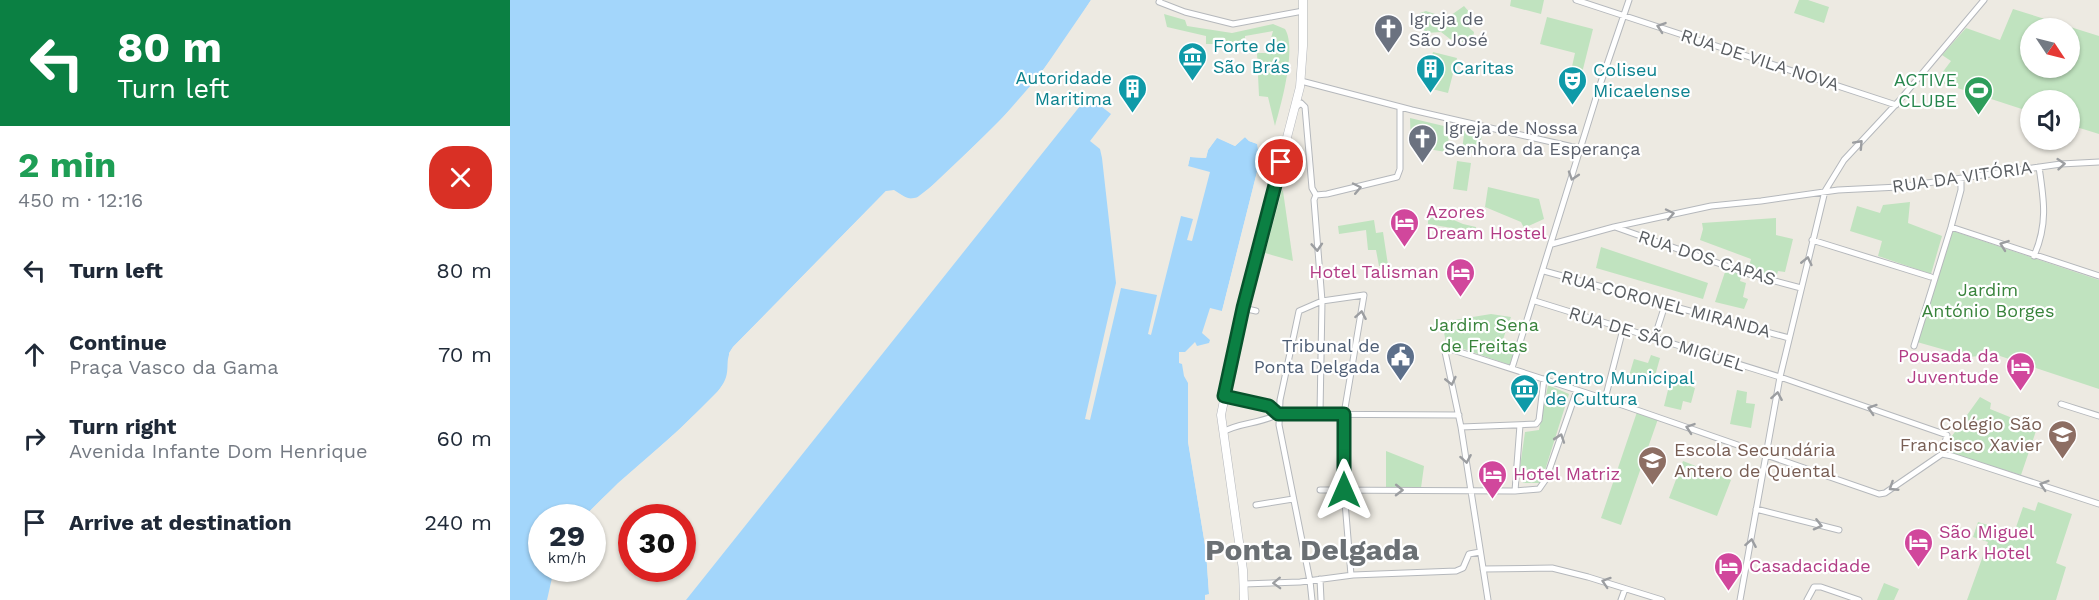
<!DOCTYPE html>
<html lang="en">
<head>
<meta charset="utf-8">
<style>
  :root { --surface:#fff; --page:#f2f2f3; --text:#1f2937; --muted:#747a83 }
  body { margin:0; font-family:"Work Sans",sans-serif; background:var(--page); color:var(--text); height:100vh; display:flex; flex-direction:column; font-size:22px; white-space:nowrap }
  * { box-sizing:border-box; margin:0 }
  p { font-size:20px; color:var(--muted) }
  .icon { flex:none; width:33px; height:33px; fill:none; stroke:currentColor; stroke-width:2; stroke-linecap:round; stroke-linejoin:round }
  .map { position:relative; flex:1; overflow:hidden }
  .details { display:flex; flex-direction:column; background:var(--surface); width:510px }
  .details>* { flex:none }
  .guide { background:#0b8043; color:#fff; overflow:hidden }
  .needle { width:39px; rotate:125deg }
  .tools { position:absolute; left:1510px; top:18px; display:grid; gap:12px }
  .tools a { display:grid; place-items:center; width:60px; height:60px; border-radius:50%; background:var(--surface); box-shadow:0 2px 4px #0004; font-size:30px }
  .speed { position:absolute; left:18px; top:504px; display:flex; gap:12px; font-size:30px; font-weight:700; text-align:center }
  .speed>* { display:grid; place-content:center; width:78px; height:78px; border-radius:50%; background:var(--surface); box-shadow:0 2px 4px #0004; line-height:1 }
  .speed small { font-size:15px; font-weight:400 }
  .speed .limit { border:9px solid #d22; background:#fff; color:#111 }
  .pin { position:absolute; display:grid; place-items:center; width:51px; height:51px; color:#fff; margin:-26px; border:3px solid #fff; border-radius:50%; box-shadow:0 2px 6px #0007 }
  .me { position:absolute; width:66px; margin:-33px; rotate:0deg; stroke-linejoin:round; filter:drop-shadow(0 0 4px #0008) }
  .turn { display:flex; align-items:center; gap:21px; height:126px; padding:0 18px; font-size:27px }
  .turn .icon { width:78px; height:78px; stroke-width:2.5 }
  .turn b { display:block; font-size:42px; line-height:51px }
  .round { display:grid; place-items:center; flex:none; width:63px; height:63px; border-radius:24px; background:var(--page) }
  .overview { display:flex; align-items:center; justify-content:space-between; height:102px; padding:0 18px }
  h1 { font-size:36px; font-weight:700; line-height:45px; color:#1e9e55 }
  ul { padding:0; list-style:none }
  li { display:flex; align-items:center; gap:18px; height:84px; padding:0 18px }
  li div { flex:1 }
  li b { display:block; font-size:22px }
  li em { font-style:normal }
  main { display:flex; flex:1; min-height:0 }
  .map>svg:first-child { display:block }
</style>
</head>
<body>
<main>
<section class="details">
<div class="guide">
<div class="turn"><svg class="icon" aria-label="left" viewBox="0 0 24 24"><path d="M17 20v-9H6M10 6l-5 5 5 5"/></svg><div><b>80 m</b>Turn left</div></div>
</div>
<div class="overview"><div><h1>2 min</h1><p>450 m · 12:16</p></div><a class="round" style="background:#d93025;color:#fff"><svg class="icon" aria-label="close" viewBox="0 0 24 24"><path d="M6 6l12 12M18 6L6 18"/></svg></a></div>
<ul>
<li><svg class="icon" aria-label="left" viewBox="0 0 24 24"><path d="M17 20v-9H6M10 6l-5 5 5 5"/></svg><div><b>Turn left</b></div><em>80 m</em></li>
<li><svg class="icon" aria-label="ahead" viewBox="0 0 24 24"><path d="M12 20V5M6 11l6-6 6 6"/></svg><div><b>Continue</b><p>Praça Vasco da Gama</p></div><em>70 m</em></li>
<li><svg class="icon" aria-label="right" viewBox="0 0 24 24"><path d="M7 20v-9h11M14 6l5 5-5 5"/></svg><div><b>Turn right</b><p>Avenida Infante Dom Henrique</p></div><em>60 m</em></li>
<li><svg class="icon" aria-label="arrive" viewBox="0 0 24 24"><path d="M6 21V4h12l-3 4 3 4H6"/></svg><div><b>Arrive at destination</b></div><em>240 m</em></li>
</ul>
</section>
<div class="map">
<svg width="1589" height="600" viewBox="0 0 1589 600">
  <rect width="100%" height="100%" fill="#edeae2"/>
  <path fill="#c0e3bf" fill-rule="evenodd" d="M1001 0H1034L1031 14 1000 6Z
    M1289 0H1298L1319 7 1314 23 1284 13Z
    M954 6 961 14 957 26 964 32 962 44 940 39 931 32 916 33 908 23 910 13 916 11 937 18Z
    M1503 9 1589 36V134L1560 125V100H1521V112L1426 81 1441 61 1432 55 1456 28 1490 40ZM1521 28H1560V68H1521Z
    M654 14 675 20 677 26 722 33 763 24 775 29C787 48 771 105 765 126L758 97 749 96 747 53H757L763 31 735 36V44H696V36L657 27Z
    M1037 17 1083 29 1072 73 1061 71 1065 53 1030 44Z
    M923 52 947 58 938 93 914 87Z
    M900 118 972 135 968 154 952 151 954 134 940 132 936 152 918 149V144L915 143 918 138V126L912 125 908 138 910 142 905 141V147H901Z
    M947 161 961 163 957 191 943 189Z
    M978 187 1029 199 1034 219 1014 228 1011 222 975 207Z
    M772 190 773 191 783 261 755 253Z
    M1400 202 1398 223 1432 236 1421 274 1368 256 1372 241 1340 231 1347 206 1370 213 1373 205Z
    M918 209 953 224 966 227V232L918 224Z
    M1266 218V235L1283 239 1275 272 1268 271 1266 278 1238 270 1241 259 1190 240 1193 229 1192 223Z
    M864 220 866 233 873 232 878 265 869 266 866 250H858L856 230 829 234 828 226Z
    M1443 231 1589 280V389L1484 354 1460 357 1407 342Z
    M1091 247 1198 283 1193 299 1086 268Z
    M1216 269 1232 274 1230 281 1236 283 1233 297 1238 299 1234 309 1205 302Z
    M981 314 1001 317 992 342 1006 349 1000 365 936 343 932 322Z
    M1141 355 1150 358 1143 383 1119 376 1124 359 1138 363Z
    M1173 373 1181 375 1178 385 1185 388 1181 403 1173 401 1171 410 1154 406 1161 378 1171 381Z
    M1038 385 1059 394 1031 483H1013L1009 474 1015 432 1029 430Z
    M1227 390 1237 392 1236 403 1245 404 1241 428 1220 424Z
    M1470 397 1481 403 1480 409 1527 428 1511 475 1437 452 1442 436Z
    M1127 412 1148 419 1111 525 1091 518Z
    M876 451 914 466 911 488 876 487Z
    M1173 461 1221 480 1207 516 1159 498Z
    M1528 502 1562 514 1546 563 1556 567 1546 600H1457L1478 542 1463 537 1468 522 1504 533 1513 507 1525 511Z
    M1374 583 1389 589 1384 600H1367Z"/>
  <path fill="#a3d6fb" d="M0 0H581L556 40 509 101 431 179 405 199C393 199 387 190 376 191L223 347C212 362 224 371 209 390 202 399 192 408 183 416 148 451 108 481 74 517L32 518V568L44 569 37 600H0Z
    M578 96 601 114 580 141 590 149 592 158 606 283 575 419 580 420 611 288 647 295 638 334 641 335 671 216 683 219 677 240 682 241 700 172 678 166 680 157 696 158 698 150 707 137 725 146 735 137 739 141 748 144V150L752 152 712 311 700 308 692 333 700 340 699 343 687 346 685 342 675 352H669V363L672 364 674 376 678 383V441L696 551 699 594 695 595V600H176Z"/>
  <path fill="#edeae2" d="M581 0H584L532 78 489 126 433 181 411 200 397 202 383 193H377L225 349 221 354 222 371 219 380 210 393 172 431 110 486 78 518 74 517 108 483 170 429 208 391 217 379 219 371V353L223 347 376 191 384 190 398 199 410 197 487 124 529 76Z
    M736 134 750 142 755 152 715 311H712L752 152 748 150 747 144 739 141 735 137 725 146 707 138 698 150 696 158 680 157 678 166 676 165 678 155H693L695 148 706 135 725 143Z
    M678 383 681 384V441L699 550 702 594H699L696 551 678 442Z"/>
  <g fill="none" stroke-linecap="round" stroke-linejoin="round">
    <defs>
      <path id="minor" d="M650 0 649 2 675 12 723 24 793 11
        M1066 0 1386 105
        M791 81 902 110 1072 149
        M786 107 791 103 795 107 802 188 806 195
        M806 195 804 200 812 301 810 413
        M806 195 817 194 887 177 890 169V107
        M1105 227 1239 274 1291 288
        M1441 227 1589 276
        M1302 240 1421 277
        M1042 244 1104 227 1201 206 1251 201 1328 190 1389 187 1551 164 1589 162
        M1524 256C1538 224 1534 200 1529 167
        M1034 271 1279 338
        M1025 301 1270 377 1437 435 1432 454
        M733 308 746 311
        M1144 339 1155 305
        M1404 346 1441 227 1451 190V179
        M1002 368 1090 85 1119 0
        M714 396 759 406 768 414
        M1095 399 1113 329
        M1551 404 1589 416
        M951 427 1026 424 1029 420 1034 379
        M713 432C730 422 751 424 768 414L949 415
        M1432 454 1442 456 1589 504
        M810 490 1005 491 1029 489 1036 479 1067 390
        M1005 491 1010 425
        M746 505 783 499
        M1246 509 1329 530
        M973 569 1042 568 1078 577 1152 600
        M810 579 811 600
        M734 584 790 582 843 575 946 571 953 568 959 554 970 552
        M802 600 800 581 769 425 770 400 789 311 812 301 854 295 834 414V490L841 575
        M978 600 951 427 934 347 1095 399 1369 494 1375 493 1432 454
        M1111 600 1115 589
        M1230 600 1270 377 1315 191 1334 160 1389 101 1474 0
        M1297 600 1304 587H1311L1349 600"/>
      <path id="secondary" d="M734 600 733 570 711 415 733 308 790 87 793 46V0"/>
    </defs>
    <use href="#minor" stroke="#b5b8bc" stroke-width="7"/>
    <use href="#secondary" stroke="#b4b7bc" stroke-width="9"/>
    <use href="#minor" stroke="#fff" stroke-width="5"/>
    <use href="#secondary" stroke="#fff" stroke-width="8"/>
  </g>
  <defs><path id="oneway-chevron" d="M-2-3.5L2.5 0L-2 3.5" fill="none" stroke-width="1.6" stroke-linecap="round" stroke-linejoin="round" transform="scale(1.5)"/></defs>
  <g stroke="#9c9ea1">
    <use href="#oneway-chevron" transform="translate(1151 27) rotate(-161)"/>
    <use href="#oneway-chevron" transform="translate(1349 144) rotate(-47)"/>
    <use href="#oneway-chevron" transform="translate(1551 164) rotate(-5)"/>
    <use href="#oneway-chevron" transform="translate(1063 176) rotate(108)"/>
    <use href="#oneway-chevron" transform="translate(847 188) rotate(-12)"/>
    <use href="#oneway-chevron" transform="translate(1160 214) rotate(-12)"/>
    <use href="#oneway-chevron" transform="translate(1494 245) rotate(-160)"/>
    <use href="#oneway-chevron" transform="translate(807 247) rotate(86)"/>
    <use href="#oneway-chevron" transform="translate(1297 261) rotate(-77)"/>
    <use href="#oneway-chevron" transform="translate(851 315) rotate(-80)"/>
    <use href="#oneway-chevron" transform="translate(941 381) rotate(77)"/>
    <use href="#oneway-chevron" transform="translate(1267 396) rotate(-80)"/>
    <use href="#oneway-chevron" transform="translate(1362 409) rotate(-162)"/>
    <use href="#oneway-chevron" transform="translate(1180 428) rotate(-161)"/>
    <use href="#oneway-chevron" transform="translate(1050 438) rotate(-71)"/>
    <use href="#oneway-chevron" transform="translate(956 459) rotate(80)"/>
    <use href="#oneway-chevron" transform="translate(1534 485) rotate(-162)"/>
    <use href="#oneway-chevron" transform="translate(1383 487) rotate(147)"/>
    <use href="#oneway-chevron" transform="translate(889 490) rotate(1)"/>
    <use href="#oneway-chevron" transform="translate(1308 525) rotate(14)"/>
    <use href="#oneway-chevron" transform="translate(1241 543) rotate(-80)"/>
    <use href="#oneway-chevron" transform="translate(1096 582) rotate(-162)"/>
    <use href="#oneway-chevron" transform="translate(767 583) rotate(178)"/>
  </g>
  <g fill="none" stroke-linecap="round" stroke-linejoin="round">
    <defs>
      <path id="route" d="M771 162 733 308 714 396 759 406 768 414H834V490"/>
    </defs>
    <use href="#route" stroke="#07532c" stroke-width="15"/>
    <use href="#route" stroke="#0b8043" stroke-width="10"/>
  </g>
  <defs>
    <symbol id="church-pin" viewBox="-11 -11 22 30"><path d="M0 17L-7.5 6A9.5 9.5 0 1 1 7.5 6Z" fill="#6b7280" stroke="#fff"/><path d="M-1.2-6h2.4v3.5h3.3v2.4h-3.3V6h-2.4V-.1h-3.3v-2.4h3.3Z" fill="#fff"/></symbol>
    <symbol id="museum-pin" viewBox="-11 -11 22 30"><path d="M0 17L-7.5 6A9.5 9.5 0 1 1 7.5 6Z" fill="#0f9aa8" stroke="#fff"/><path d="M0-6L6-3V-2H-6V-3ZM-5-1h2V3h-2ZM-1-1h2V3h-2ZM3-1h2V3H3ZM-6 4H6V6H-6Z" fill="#fff"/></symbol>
    <symbol id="building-pin" viewBox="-11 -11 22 30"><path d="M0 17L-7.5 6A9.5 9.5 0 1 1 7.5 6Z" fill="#0f9aa8" stroke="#fff"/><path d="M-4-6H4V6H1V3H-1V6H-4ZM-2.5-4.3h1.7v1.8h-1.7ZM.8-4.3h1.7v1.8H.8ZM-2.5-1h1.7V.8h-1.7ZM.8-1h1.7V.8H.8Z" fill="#fff"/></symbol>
    <symbol id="theatre-pin" viewBox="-11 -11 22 30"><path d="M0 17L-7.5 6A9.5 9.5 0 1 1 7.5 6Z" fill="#0f9aa8" stroke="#fff"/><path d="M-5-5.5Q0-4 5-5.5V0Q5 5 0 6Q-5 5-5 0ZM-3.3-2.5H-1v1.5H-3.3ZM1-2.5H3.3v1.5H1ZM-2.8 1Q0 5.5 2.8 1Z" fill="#fff"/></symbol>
    <symbol id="stadium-pin" viewBox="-11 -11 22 30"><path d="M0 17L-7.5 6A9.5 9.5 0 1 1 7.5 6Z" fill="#2e9e5b" stroke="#fff"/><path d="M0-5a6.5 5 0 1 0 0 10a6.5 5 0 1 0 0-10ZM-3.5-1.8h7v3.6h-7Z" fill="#fff"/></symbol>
    <symbol id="hotel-pin" viewBox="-11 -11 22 30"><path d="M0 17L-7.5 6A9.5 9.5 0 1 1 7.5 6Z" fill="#d1479c" stroke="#fff"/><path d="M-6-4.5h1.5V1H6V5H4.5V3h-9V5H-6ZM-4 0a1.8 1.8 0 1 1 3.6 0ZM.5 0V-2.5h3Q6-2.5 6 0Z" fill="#fff"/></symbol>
    <symbol id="civic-pin" viewBox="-11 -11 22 30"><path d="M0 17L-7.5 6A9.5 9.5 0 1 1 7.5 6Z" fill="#5c6f8a" stroke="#fff"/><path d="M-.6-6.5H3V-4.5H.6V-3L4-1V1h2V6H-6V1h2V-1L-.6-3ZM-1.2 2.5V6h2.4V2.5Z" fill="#fff"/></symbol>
    <symbol id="school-pin" viewBox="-11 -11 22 30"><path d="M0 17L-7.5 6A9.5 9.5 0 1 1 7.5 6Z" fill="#8d6e63" stroke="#fff"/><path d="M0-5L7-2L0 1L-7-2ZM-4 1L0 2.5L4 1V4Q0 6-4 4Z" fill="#fff"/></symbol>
  </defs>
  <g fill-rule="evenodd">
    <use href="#church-pin" x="862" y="12" width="33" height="45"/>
    <use href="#museum-pin" x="666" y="40" width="33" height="45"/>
    <use href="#building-pin" x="904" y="52" width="33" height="45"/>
    <use href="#theatre-pin" x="1046" y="64" width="33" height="45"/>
    <use href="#building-pin" x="606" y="72" width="33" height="45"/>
    <use href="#stadium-pin" x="1452" y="74" width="33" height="45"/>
    <use href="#church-pin" x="896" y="122" width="33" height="45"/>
    <use href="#hotel-pin" x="878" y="206" width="33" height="45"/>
    <use href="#hotel-pin" x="934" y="256" width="33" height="45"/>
    <use href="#civic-pin" x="874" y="340" width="33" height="45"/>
    <use href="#hotel-pin" x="1494" y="350" width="33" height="45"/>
    <use href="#museum-pin" x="998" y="372" width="33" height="45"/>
    <use href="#school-pin" x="1536" y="418" width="33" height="45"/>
    <use href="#school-pin" x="1126" y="444" width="33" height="45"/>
    <use href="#hotel-pin" x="966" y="458" width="33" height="45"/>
    <use href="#hotel-pin" x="1392" y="526" width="33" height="45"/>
    <use href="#hotel-pin" x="1202" y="550" width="33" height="45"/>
  </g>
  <g text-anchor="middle" stroke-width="4.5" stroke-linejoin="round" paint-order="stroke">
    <g font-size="18" fill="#5b616d" stroke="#fff" text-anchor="start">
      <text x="899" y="25">Igreja de<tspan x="899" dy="21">São José</tspan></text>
      <text x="934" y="134">Igreja de Nossa<tspan x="934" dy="21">Senhora da Esperança</tspan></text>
    </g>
    <g font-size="18" fill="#0d838f" stroke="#fff" text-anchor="start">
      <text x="703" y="52">Forte de<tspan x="703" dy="21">São Brás</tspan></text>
      <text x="942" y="74">Caritas</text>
      <text x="1083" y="76">Coliseu<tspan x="1083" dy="21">Micaelense</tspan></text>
      <text x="602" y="84" text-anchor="end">Autoridade<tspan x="602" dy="21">Maritima</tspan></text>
      <text x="1035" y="384">Centro Municipal<tspan x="1035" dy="21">de Cultura</tspan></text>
    </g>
    <g font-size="18" fill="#5a5e62" stroke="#fff">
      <text transform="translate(1250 60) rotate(18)" y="6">RUA DE VILA NOVA</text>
      <text transform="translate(1452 177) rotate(-8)" y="6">RUA DA VITÓRIA</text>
      <text transform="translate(1197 258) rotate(18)" y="6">RUA DOS CAPAS</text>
      <text transform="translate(1156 304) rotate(15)" y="6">RUA CORONEL MIRANDA</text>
      <text transform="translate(1147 339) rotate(17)" y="6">RUA DE SÃO MIGUEL</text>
    </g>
    <g font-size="18" fill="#27864d" stroke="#fff" text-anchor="end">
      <text x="1447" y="86">ACTIVE<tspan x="1447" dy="21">CLUBE</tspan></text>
    </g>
    <g font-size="18" fill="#b23c85" stroke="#fff" text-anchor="start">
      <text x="916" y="218">Azores<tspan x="916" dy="21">Dream Hostel</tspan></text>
      <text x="929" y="278" text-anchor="end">Hotel Talisman</text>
      <text x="1489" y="362" text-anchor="end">Pousada da<tspan x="1489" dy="21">Juventude</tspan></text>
      <text x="1003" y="480">Hotel Matriz</text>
      <text x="1429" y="538">São Miguel<tspan x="1429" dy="21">Park Hotel</tspan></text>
      <text x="1239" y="572">Casadacidade</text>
    </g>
    <g font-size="18" fill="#38833b" stroke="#fff">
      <text x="1478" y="296">Jardim<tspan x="1478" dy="21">António Borges</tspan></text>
      <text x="974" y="331">Jardim Sena<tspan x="974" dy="21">de Freitas</tspan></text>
    </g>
    <g font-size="18" fill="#4e5e75" stroke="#fff" text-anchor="end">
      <text x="870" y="352">Tribunal de<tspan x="870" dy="21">Ponta Delgada</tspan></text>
    </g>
    <g font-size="18" fill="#785e54" stroke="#fff" text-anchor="end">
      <text x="1532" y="430">Colégio São<tspan x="1532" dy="21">Francisco Xavier</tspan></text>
      <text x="1164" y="456" text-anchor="start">Escola Secundária<tspan x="1164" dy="21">Antero de Quental</tspan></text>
    </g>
    <g font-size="30" font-weight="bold" fill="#6b7074" stroke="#fff">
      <text x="802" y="560">Ponta Delgada</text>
    </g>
  </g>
</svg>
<div class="tools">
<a><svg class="needle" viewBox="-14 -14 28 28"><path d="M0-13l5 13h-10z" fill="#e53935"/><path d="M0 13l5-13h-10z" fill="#747a83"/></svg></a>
<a><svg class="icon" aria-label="sound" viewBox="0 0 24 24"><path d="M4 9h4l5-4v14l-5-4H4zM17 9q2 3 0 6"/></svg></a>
</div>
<div class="speed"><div>29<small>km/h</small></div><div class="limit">30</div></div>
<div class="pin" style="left:771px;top:162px;background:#d93025"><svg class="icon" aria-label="arrive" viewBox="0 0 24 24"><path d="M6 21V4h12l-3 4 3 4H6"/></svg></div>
<svg class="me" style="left:834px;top:490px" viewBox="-20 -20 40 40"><path d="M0-17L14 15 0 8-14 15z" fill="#0b8043" stroke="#fff" stroke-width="4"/></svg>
</div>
</main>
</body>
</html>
